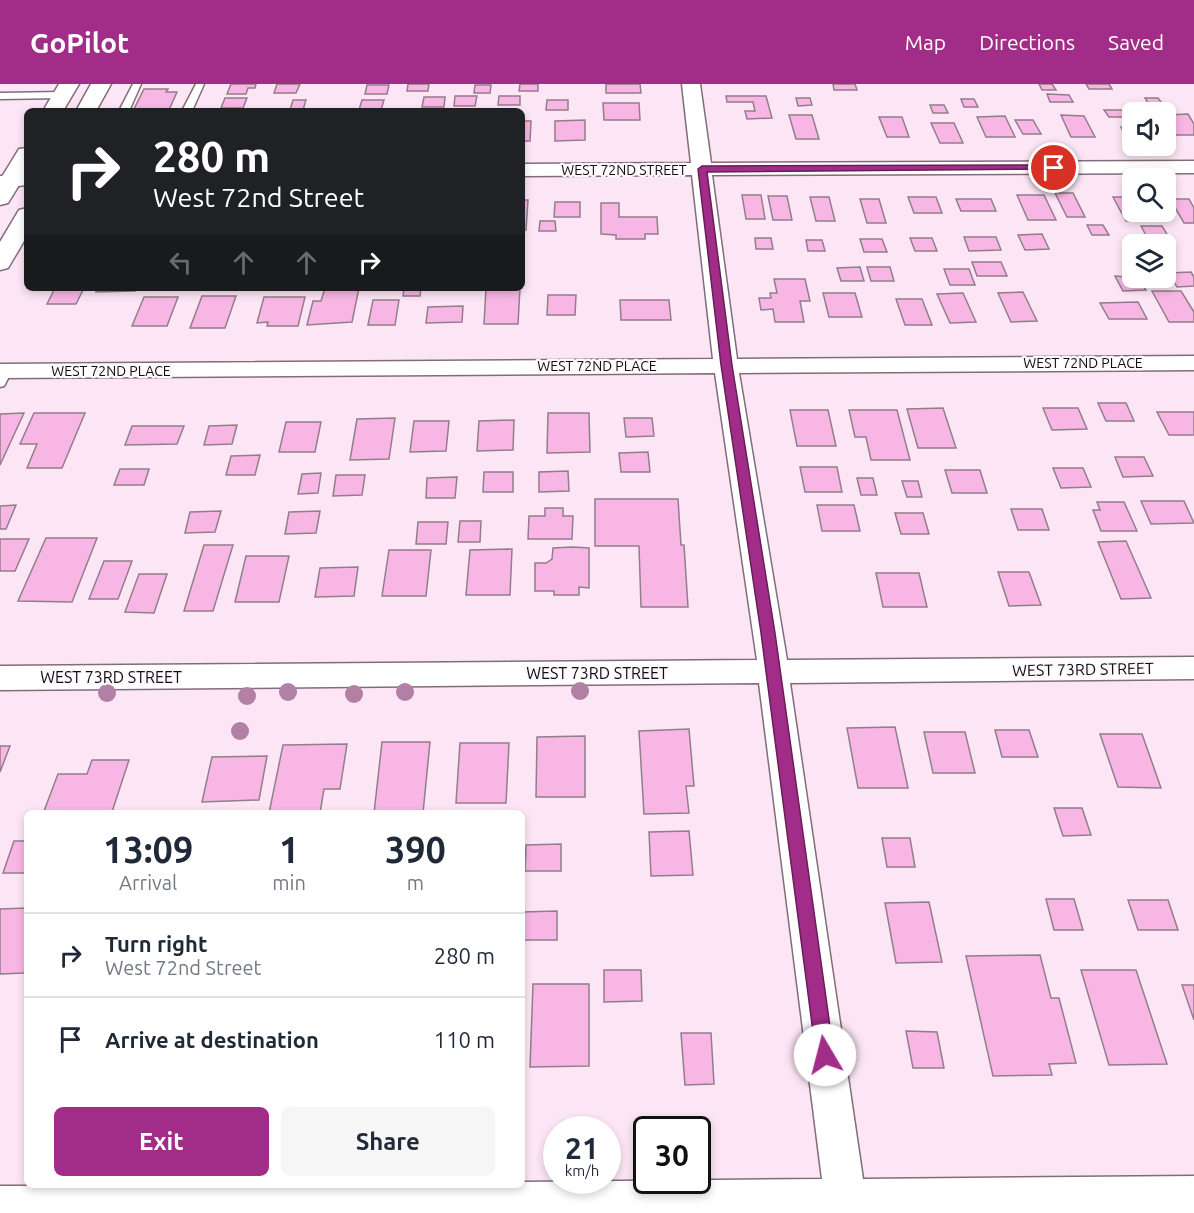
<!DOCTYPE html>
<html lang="en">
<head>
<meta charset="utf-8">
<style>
  :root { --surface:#fff; --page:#f6f6f7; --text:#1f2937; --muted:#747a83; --line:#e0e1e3; --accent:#a12d88 }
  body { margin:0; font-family:Ubuntu,sans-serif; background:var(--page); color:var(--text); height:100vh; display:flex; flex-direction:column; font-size:22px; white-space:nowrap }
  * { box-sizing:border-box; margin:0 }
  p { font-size:20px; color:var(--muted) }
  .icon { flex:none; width:33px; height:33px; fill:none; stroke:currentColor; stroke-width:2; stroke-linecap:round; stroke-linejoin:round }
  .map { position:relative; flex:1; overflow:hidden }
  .details { position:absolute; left:24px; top:726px; width:501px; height:378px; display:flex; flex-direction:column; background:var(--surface); border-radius:9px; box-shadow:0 3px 9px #0003 }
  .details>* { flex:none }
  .banner { position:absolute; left:24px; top:24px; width:501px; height:183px; border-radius:9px; box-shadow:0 3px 9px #0003; background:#202124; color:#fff; overflow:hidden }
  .buttons { position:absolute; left:1122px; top:18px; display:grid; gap:12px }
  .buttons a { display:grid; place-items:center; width:54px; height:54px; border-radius:9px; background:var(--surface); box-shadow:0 3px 9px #0003; font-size:30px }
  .speed { position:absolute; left:543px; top:1032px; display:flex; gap:12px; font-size:30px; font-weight:700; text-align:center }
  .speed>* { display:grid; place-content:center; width:78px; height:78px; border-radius:50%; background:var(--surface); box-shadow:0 3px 9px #0003; line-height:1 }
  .speed small { font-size:15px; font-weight:400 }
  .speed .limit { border:3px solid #111; border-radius:9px; background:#fff; color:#111 }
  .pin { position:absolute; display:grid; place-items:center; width:51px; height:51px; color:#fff; margin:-26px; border:3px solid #fff; border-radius:50%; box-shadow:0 2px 6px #0007 }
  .me { position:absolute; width:66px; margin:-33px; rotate:352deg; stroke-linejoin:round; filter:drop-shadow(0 0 4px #0008) }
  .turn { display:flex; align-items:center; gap:21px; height:126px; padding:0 30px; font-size:27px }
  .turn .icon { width:78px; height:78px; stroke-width:2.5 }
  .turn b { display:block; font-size:42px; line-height:51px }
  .lanes { display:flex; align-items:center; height:57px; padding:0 30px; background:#0003; justify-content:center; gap:30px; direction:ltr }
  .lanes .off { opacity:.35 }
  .eta { display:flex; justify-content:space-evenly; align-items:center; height:102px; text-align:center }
  .eta b { font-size:36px; font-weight:600; line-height:42px }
  .button { display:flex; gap:12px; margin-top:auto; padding:12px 30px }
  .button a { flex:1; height:69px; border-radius:9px; background:var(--accent); color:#fff; font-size:24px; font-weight:600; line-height:69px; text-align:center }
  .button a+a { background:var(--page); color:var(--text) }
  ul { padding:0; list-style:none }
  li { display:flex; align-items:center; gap:18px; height:84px; padding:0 30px; border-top:2px solid var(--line) }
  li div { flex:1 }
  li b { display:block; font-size:22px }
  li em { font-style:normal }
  header { display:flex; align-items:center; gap:36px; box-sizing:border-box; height:84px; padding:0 30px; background:var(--accent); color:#fff }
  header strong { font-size:28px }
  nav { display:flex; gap:33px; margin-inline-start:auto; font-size:21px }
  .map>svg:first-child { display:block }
</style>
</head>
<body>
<header>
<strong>GoPilot</strong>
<nav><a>Map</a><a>Directions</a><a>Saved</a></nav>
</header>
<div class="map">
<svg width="1194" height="1129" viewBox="0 0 1194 1129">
  <rect width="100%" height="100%" fill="#fce6f5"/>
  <path fill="#f8b6e4" stroke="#927e8b" stroke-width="1.5" d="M231 0H256L255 4H248L246 10H227Z
    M277 0H300L296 9H274Z
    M408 0H429L428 7H407Z
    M520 0H538V7H519Z
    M606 0H640L641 9H606Z
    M833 0H855L857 6H834Z
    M1039 0H1052L1056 6H1042Z
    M1086 0H1109L1112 5H1089Z
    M367 1H389L387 10H365Z
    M475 1H491L490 9H474Z
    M144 5H168L166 8H177L169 26 133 27Z
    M1047 10 1069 11 1073 18H1050Z
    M455 12H477L475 22H454Z
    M499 12H520V21H498Z
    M726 12H766L772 34 747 35 745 27H755L753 18H727Z
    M424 13H445L444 23H422Z
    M225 14H247L243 24H221Z
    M796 14H810L812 21 798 22Z
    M1145 14H1158L1164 22H1150Z
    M961 15H974L978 23H964Z
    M293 16H306L303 26H290Z
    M362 16H384L381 26H359Z
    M547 16H568V26H546Z
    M603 19H639L640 36H604Z
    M930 21H944L948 29H933Z
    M1104 26H1126L1131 33H1109Z
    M1188 30 1194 40V51H1176L1166 35V31Z
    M789 31H812L819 55H796Z
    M1061 31 1084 32 1095 53H1071Z
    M1005 32 1015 53H986L977 33Z
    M879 33H902L909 53H887Z
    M585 36V56L555 57V37Z
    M1015 36H1033L1041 50H1023Z
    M522 37H531L530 57H522Z
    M931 39H954L963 59H940Z
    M1121 43H1132V55H1127Z
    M1055 109H1073L1085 133H1067Z
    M742 111H761L765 135H746Z
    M1017 111H1044L1056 136H1028Z
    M768 112H787L792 136H773Z
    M810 113H829L835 137H816Z
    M908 113H936L942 129H914Z
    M1113 113H1131L1132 128H1140L1145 136 1126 137Z
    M860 115H879L886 139H867Z
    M956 115H991L996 127H961Z
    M1170 115H1189L1194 124V139H1184Z
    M522 116H528L526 146H522Z
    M555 118H580V133H554Z
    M601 119H619V133H657L658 150H645V155H616V151L601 150Z
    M540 137H555L556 147H539Z
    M1087 141H1103L1109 151H1092Z
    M1141 142H1162L1170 155H1148Z
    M1042 150 1049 165 1025 166 1018 151Z
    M964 153H996L1001 166 969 167Z
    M755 154H771L773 165H756Z
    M910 154H932L937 167H915Z
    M860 155H882L887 168H864Z
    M806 156H822L825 167H808Z
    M972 178H1001L1007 192H977Z
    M860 183 864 197H841L837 184Z
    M867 183H890L894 197H871Z
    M944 185H969L975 201H950Z
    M1191 188 1194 193V202L1177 203 1169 189Z
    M1115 192 1138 194 1146 206 1123 207Z
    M774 195H805L810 217H800L804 238H775L773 225 761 226 759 214H771L770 209H777Z
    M55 204H84L76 220H47Z
    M98 204H136L135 207 96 208Z
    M325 204H359L352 238 307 241 313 217H321Z
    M404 204H421L420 212H403Z
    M486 204H520L518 240H484Z
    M1152 207H1181L1194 228V238H1169Z
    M1023 208 1037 237 1011 238 998 209Z
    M823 209H855L862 233H829Z
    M963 209 976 238 950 239 937 210Z
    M548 211H576L575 231H547Z
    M202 212H236L225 244H190Z
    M144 213H178L167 242H132Z
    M264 213H305L298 242H267L268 238 257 239Z
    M896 215H922L932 241H905Z
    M373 216H399L395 241H368Z
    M620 216H669L671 236H621Z
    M1138 218 1147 235H1109L1100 219Z
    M463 222 462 238 426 239 428 223Z
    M1098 319H1126L1134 337H1106Z
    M943 324 956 364H918L907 325Z
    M1043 324H1078L1087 345 1052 346Z
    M790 326H828L836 362H797Z
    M849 326H897L910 376H871L866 353H855Z
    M1157 328H1194V351H1169Z
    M24 329 0 381V330Z
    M34 329H85L62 384H27L37 360H20Z
    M548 329H589L590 368 547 369Z
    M395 334 389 375 350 376 357 335Z
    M624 334H652L654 352 626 353Z
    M514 336 513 366 477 367 479 337Z
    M414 337H449L446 367 410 368Z
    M286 338H321L315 368H279Z
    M237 341 232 360 204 361 209 342Z
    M132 342H184L177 360 125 361Z
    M648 368 650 388H621L619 369Z
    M260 371 255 391H226L231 372Z
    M1115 373H1144L1153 392 1123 393Z
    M800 383H837L842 408H805Z
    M1053 384H1083L1091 403 1061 404Z
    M120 385H149L144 401H114Z
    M945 386H980L987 409H952Z
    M568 387 569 407 539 408V388Z
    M484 388H513V408H483Z
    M321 389 318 409 298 410 302 390Z
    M336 391H365L362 411 333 412Z
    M457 393 455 414H426L427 394Z
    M857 394H873L877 411H861Z
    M902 397H918L922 413H907Z
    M595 415H678L681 461H684L688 523H641L639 462H595Z
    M1141 417H1184L1194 439 1151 440Z
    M1097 418H1124L1137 447H1101L1093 426H1100Z
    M16 421 6 445H0V422Z
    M817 421H854L860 447H822Z
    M545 424H563V432H573L572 455H528L529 432H545Z
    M1011 425H1042L1049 446H1018Z
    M221 427 215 448 185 449 190 428Z
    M320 427 316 449 285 450 289 428Z
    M895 429H923L929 450H901Z
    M460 437H481L480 458H458Z
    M418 438H448L446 460H416Z
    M46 454H97L72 518 18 517Z
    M0 455H29L15 487H0Z
    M1126 457 1151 514 1121 515 1098 458Z
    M204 461H233L213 527H184Z
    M573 463 589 464V504L579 503V511H554V507H535V479H546L552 475 553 464Z
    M512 465 510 511H466L470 466Z
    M389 466H431L426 512H382Z
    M246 472H289L279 518H235Z
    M104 477H132L118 515H89Z
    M358 483 354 512 315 513 320 484Z
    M998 488H1029L1041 521 1009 522Z
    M876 489H919L927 523H883Z
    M139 490H167L154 529 125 528Z
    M895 643 908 704H858L847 644Z
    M689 645 694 702H686L689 729 644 730 639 647Z
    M995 646H1029L1038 673H1002Z
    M924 648H965L975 689H933Z
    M1100 650H1142L1161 704 1118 703Z
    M585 652V713H536L537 653Z
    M382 658H430L423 729H374Z
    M460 659H509L506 719H456Z
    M347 660 340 705H324L320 729H269L283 661Z
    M0 662H10L0 688Z
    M267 672 259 716 202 718 212 673Z
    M92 676H129L112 728 44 727 58 690H87Z
    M1054 724H1082L1091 751 1063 752Z
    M689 747 693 791 651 792 649 748Z
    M882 754H910L915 783H887Z
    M14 757H27V789H3Z
    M561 760V787H525L526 761Z
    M1046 815H1074L1083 846H1054Z
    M1128 816H1168L1178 846H1138Z
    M929 818 942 878 896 879 885 819Z
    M27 824V880L24 889 0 890V825Z
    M557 827V856H522V828Z
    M1040 871 1051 914H1059L1076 979 1049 980 1052 991 993 992 966 872Z
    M604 886H641L642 917 604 918Z
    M1081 886H1136L1167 980 1109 981Z
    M533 900H589V982L530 983Z
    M1182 901H1194V936Z
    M906 947 937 948 944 984H913Z
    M681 949H711L714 1000 685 1001Z"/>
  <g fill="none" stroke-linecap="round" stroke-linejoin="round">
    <defs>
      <path id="lane" d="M133 0H141L129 27H119Z
        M196 0H204L192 27H182Z
        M0 9 62 8 67 11 62 14 0 15Z
        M6 283 12 287 4 302 0 303V287Z"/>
      <path id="street" d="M682 0H700L711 79 1194 77V89L712 91 737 275 1194 272V286L739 289 787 576 1194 573V595L790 599 863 1095 1194 1092V1129H0V1102L522 1101V1098L822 1095 759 599 0 606V582L757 576 715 289 0 294V280L713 275 692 91 522 92V80L691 79Z
        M27 89V101L0 104V92Z"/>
      <path id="primary" d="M59 0H79L63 27H43Z
        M91 0H111L96 27H76Z
        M27 64V88L8 119 0 121V96L19 65Z
        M27 124V152L8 184 0 186V158L19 126Z"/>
    </defs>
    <use href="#lane" stroke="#806d7a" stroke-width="3"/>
    <use href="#street" stroke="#806d7a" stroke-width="3"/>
    <use href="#primary" stroke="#806d7a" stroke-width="3"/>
    <use href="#lane" fill="#fff" fill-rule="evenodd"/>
    <use href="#street" fill="#fff" fill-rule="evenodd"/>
    <use href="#primary" fill="#fff" fill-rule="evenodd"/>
  </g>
  <g fill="#b27fa5">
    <circle cx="580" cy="607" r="9"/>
    <circle cx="288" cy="608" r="9"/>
    <circle cx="405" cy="608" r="9"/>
    <circle cx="107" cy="609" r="9"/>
    <circle cx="354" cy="610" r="9"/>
    <circle cx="247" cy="612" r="9"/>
    <circle cx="240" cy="647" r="9"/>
  </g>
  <path fill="#a12d88" stroke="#691d58" stroke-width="1.5" d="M1054 81 1057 82V85L707 88 732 281 775 549 834 971 831 977 825 979 819 977 816 971 761 549 721 281 698 85 702 82Z"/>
  <g text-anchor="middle" stroke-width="4.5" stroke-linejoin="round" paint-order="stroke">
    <g font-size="14" fill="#120c10" stroke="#fef9fc">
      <text x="624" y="91">WEST 72ND STREET</text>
      <text x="1083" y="284">WEST 72ND PLACE</text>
      <text x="597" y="287">WEST 72ND PLACE</text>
      <text x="111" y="292">WEST 72ND PLACE</text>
    </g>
    <g font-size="16" fill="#120c10" stroke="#fef9fc">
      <text transform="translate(1083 585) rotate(-1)" y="6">WEST 73RD STREET</text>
      <text x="597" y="595">WEST 73RD STREET</text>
      <text x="111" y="599">WEST 73RD STREET</text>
    </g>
  </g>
</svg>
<div class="buttons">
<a><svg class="icon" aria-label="sound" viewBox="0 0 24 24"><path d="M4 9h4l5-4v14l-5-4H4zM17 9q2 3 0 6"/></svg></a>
<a><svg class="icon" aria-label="search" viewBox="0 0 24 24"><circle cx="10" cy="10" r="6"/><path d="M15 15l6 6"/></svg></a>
<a><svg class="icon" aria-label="layers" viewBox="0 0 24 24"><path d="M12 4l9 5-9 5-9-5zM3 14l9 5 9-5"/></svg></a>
</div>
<div class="speed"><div>21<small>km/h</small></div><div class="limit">30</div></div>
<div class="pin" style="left:1054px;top:84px;background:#d93025"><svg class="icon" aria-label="arrive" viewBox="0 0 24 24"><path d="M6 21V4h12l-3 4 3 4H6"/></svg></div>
<svg class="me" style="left:825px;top:971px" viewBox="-20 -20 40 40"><circle r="19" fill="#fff"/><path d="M0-13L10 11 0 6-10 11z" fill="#a12d88"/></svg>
<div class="banner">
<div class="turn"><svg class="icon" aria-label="right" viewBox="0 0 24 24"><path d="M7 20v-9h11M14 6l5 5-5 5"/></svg><div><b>280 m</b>West 72nd Street</div></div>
<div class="lanes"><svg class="icon off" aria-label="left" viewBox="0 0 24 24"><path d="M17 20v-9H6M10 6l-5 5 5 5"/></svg><svg class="icon off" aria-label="ahead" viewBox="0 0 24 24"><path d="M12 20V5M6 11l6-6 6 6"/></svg><svg class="icon off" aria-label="ahead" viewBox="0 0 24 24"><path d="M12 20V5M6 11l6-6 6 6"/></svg><svg class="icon" aria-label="right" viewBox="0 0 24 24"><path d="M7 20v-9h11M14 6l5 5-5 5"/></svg></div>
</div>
<section class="details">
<div class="eta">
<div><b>13:09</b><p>Arrival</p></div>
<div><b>1</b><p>min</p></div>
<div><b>390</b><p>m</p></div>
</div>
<ul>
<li><svg class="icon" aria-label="right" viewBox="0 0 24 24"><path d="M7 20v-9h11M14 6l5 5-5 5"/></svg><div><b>Turn right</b><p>West 72nd Street</p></div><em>280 m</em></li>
<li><svg class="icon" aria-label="arrive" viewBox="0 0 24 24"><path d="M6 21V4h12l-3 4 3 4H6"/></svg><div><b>Arrive at destination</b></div><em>110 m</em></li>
</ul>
<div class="button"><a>Exit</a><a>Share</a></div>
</section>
</div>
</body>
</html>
